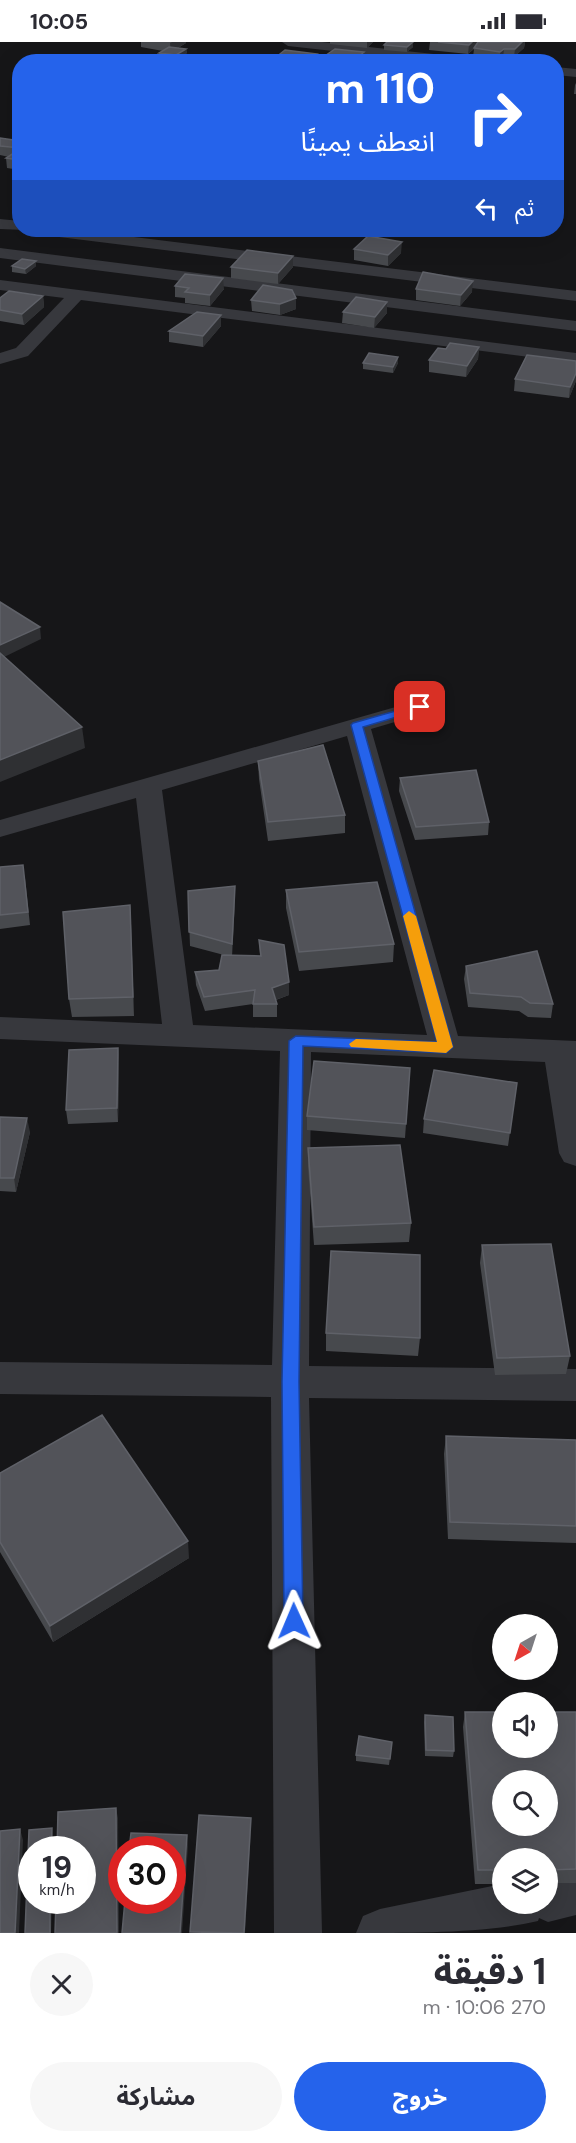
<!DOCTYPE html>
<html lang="ar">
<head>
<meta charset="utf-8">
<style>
  :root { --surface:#fff; --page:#f7f7f7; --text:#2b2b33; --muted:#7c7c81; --accent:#2563eb }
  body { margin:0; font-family:"DM Sans","Noto Sans Arabic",sans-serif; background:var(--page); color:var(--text); direction:rtl; height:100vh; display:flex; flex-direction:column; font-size:22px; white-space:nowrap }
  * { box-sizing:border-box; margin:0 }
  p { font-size:20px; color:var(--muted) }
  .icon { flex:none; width:33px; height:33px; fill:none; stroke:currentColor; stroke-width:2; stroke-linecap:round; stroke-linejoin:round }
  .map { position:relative; height:1891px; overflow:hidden; direction:ltr }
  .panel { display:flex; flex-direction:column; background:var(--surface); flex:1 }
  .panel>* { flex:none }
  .banner { position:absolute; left:12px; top:12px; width:552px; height:183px; border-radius:24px; box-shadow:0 6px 24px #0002; direction:rtl; background:#2563eb; color:#fff; overflow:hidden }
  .needle { width:39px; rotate:219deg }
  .controls { position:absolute; left:492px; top:1572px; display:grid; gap:12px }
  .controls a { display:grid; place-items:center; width:66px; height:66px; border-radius:50%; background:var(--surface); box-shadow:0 6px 24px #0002; font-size:30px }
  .speed { position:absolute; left:18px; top:1794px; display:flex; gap:12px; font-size:30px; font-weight:700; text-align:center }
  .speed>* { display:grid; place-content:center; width:78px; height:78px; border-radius:50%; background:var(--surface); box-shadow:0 6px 24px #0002; line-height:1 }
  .speed small { font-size:15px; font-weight:400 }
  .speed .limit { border:9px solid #d22; background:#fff; color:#111 }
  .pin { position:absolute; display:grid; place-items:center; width:51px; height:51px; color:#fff; margin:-26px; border-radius:12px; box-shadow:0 3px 9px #0006 }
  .me { position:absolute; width:66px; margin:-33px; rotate:359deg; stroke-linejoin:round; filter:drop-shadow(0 0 4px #0008) }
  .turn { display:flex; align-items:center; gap:21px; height:126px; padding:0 30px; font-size:27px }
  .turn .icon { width:78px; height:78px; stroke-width:2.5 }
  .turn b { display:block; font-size:42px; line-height:51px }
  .then { display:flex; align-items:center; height:57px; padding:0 30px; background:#0003; gap:12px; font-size:22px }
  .round { display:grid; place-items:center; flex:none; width:63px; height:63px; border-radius:32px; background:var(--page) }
  .summary { display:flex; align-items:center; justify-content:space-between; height:102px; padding:0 30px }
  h1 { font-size:36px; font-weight:700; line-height:45px }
  .button { display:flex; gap:12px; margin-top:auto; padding:12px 30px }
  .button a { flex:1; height:69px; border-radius:36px; background:var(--accent); color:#fff; font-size:24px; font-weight:700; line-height:69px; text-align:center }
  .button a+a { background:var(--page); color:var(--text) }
  .status { display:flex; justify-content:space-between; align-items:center; height:42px; padding:0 30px; background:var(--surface); direction:ltr }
  .status svg { height:16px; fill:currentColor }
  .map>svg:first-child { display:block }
</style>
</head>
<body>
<div class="status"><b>10:05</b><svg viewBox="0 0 49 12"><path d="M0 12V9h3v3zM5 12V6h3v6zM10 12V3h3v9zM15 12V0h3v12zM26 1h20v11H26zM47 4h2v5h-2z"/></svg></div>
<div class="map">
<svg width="576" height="1891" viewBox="0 0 576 1891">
  <rect width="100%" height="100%" fill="#161618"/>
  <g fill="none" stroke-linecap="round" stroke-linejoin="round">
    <path fill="#37383d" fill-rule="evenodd" d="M282 0H322L471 16 477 20H432L288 4Z
      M556 25 576 27V35L556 33Z
      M0 177 20 179V188H25L0 187Z
      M35 188H77L576 249V259L43 193Z
      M0 206 576 279V289L0 216Z
      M0 238 576 311V321L81 258 28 314 0 322V311L16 306 64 256 0 248Z
      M420 658 429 660 432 665 429 670 371 687 458 994 576 999V1124L564 1120 559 1111 545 1020 311 1010 309 1324 576 1327V1359L309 1356 322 1891H274L271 1355 0 1352V1320L272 1323 280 1009 0 997V975L162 982 136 756 0 795V778ZM347 694 427 993 193 983 162 748Z
      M576 1827V1873L548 1880 539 1876 538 1879C488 1891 411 1891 356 1891L363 1874 380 1867 502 1842V1862H548V1833Z"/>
  </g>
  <path fill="#47494d" d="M141 0H186V1L178 6 186 7 187 11 176 18 160 15 159 11 163 9 141 5Z
    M330 0H373L367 6 330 2Z
    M413 0V5L407 10 384 8V3Z
    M430 0H525L524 6 514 15 503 16 500 19 473 15 474 7 468 12 429 8Z
    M317 12 316 20H260L275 18V16Z
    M576 41V52H574L575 43Z
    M0 96 20 99V128L7 126 6 116 9 115 0 113Z
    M354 207 401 211 388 224 354 218Z
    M36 219V224L26 232 12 230V224Z
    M231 225H293L278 242 231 236Z
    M175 244 224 247 210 264 185 261V256L175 255Z
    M416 247 472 250 460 264 416 258Z
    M43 254 44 265 24 283 0 279V256Z
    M296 256V267L280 273 252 269 251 258Z
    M343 270 387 271 374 286 342 281Z
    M221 273V284L203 305 169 300V289Z
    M479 305 478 317 466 335 429 330V318L446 307Z
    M398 315V321L393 331 363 327V321Z
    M576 319V339L569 356 514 349 515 337Z
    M258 719 345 773V791L268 799 259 737Z
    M400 736 489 780 488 793 415 798 399 749Z
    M0 825 25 836 30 883 0 887Z
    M235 844V857L232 913 260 914 259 898 289 953 276 958 277 962V975H253V962L205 969 196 943 195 930 219 928 224 913 190 904 188 849Z
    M286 848 394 902 393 920 299 929 286 866Z
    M130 863 131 881 134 974 72 975 69 957Z
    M466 924 553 962 551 976 528 975 519 969 468 965 464 937Z
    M118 1006 119 1019 118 1080 68 1082 66 1068Z
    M410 1026 405 1096 307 1088V1074Z
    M517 1041 508 1104 423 1091 424 1077Z
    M0 1075 30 1090 16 1150 0 1149Z
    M308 1106 411 1181 409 1200 314 1203 308 1125Z
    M482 1203 570 1314 566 1332 495 1333 480 1221Z
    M326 1291 420 1296 418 1314 326 1309Z
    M446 1394 576 1398V1501L448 1497 444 1412Z
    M0 1431 189 1516 53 1600 0 1510Z
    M465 1670H576V1841H548V1816H502V1842H475L463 1685Z
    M425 1673 454 1709 453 1715 425 1714 424 1680Z
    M392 1700 389 1723 356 1719V1713Z"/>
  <path fill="#2f3033" d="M172 0H186V1L171 10 170 1Z
    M367 0H373L367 6Z
    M413 0V5L407 10V5Z
    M472 0H481L468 12 469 3Z
    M522 0H525L524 6 514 15 515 7Z
    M186 7 187 11 176 18V13Z
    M504 7 503 16 500 19V10Z
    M364 10V20H352Z
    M317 12 316 20H306Z
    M402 200 401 211 388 224V213Z
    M293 214V225L278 242V231Z
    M36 219V224L26 232 25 227Z
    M223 236 224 247 210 264V253Z
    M473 239 472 250 460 264 461 253Z
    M43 254 44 265 24 283 22 272Z
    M296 256V267L280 273V262Z
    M387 260V271L374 286 375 275Z
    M221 273V284L203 305V294Z
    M479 305 478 317 466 335 467 324Z
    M398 315V321L393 331V325Z
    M576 331V339L569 356 570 345Z
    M40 585 41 597 0 617V603Z
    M82 685 85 706 0 740V718Z
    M235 844V857L232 916V902Z
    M130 863 131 881 134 974 133 955Z
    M289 940V953L272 959V946Z
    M118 1006 119 1019 118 1080 117 1066Z
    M27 1076 30 1090 16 1150 14 1136Z
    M188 1499 189 1516 53 1600 50 1584Z
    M116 1766 118 1776 119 1891H117Z
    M251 1776V1787L245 1891H244Z
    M52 1786 53 1792V1808H51Z
    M20 1787 23 1798 19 1891H15Z
    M187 1793 188 1804 182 1891H180Z
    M50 1858H52L51 1891H50Z"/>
  <path fill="#525359" stroke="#5f6168" stroke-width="1.5" fill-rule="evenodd" d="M387 0H413L407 5 384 3Z
    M438 0H472L469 3Z
    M478 0H522L515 7H504L500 10 474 6Z
    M169 5 186 7 176 13 159 11Z
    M335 7 364 10 352 20H334L319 18Z
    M285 8 317 12 306 20 275 16Z
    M263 17 285 20H260Z
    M0 96 20 99V106L0 104Z
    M20 107 19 118 6 116Z
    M368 194 402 200 388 213 354 207Z
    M247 208 293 214 278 231 231 225Z
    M22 217 36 219 25 227 12 224Z
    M423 230 473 239 461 253 416 247Z
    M185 232 223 236 210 253 185 250 189 246 175 244Z
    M263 243 292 248 296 256 280 262 251 258Z
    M9 249 43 254 22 272 0 268V256Z
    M356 255 387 260 375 275 343 270Z
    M197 270 221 273 203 294 169 289Z
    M450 301 479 305 467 324 429 318 438 306 446 307Z
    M369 311 398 315 393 325 363 321Z
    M527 313 576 319V331L570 345 515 337Z
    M0 560 40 585 0 603Z
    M0 611 82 685 0 718Z
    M323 703 345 773 268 780 258 719Z
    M476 728 489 780 416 785 400 736Z
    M23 823 28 870 0 873V825Z
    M377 840 394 902 299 910 286 848Z
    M235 844 232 902 189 890 188 849Z
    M130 863 133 955 69 957 63 870Z
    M259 898 284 903 289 940 272 946 277 962H253L255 948 204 955 195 930 219 928 222 913 261 914Z
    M537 909 553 962 530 961 521 955 470 951 466 924Z
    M118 1006 117 1066 66 1068 69 1008Z
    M314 1019 410 1026 406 1082 307 1074Z
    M434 1028 517 1041 510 1091 424 1077Z
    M0 1075 27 1076 14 1136H0Z
    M400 1103 411 1181 314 1185 308 1106Z
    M551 1202 570 1314 497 1316 482 1203Z
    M331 1209 420 1213V1296L326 1291Z
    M102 1373 188 1499 50 1584 0 1500V1431Z
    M446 1394 576 1398V1484L450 1480Z
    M465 1670H502V1706H548V1670H576V1827L548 1828V1816H502V1828H478ZM502 1738H548V1784H502Z
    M425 1673 453 1675 454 1709 426 1708Z
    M359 1694 392 1700 390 1717 356 1713Z
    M116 1766 117 1891H55L56 1858H82V1808H57L58 1770Z
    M199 1773 251 1776 244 1891 190 1890Z
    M52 1786 51 1808H32V1858H50V1891H25L29 1788Z
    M20 1787 15 1891H0V1789Z
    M131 1791 187 1793 180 1891H122L125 1858H172V1808H129Z"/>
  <path fill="#2563eb" stroke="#184099" stroke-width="1.5" d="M420 662 424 663V667L363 685 453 1005 446 1011 303 1004 299 1340 303 1579 300 1586 294 1589 287 1586 284 1579 282 1340 289 999 296 994 437 1000 351 683 353 681Z"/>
  <path fill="#f59e0b" d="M409 869 416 874 453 1005 446 1011 351 1005 349 1002 356 997 437 1000 403 874Z"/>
</svg>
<div class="controls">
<a><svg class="needle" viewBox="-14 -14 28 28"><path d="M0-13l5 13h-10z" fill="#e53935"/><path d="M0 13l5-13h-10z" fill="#7c7c81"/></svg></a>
<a><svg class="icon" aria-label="sound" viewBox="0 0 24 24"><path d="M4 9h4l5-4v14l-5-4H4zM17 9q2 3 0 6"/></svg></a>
<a><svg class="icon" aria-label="search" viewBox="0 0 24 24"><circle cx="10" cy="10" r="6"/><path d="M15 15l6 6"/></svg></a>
<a><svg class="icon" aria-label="layers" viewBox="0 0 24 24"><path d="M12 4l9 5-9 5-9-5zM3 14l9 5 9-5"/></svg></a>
</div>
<div class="speed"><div>19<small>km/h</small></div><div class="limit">30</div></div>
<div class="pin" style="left:420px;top:665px;background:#d93025"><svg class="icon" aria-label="arrive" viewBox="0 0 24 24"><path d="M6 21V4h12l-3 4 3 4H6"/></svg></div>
<svg class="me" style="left:294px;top:1579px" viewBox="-20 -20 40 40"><path d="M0-17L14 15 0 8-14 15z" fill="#2563eb" stroke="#fff" stroke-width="4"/></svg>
<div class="banner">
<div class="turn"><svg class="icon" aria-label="right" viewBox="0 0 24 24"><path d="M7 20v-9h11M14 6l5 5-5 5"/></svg><div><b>110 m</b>انعطف يمينًا</div></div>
<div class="then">ثم<svg class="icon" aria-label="left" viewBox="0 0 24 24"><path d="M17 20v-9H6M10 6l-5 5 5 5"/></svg></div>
</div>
</div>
<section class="panel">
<div class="summary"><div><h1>1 دقيقة</h1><p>270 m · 10:06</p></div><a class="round"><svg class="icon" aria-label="close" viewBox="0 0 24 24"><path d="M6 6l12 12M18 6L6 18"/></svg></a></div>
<div class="button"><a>خروج</a><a>مشاركة</a></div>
</section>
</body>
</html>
